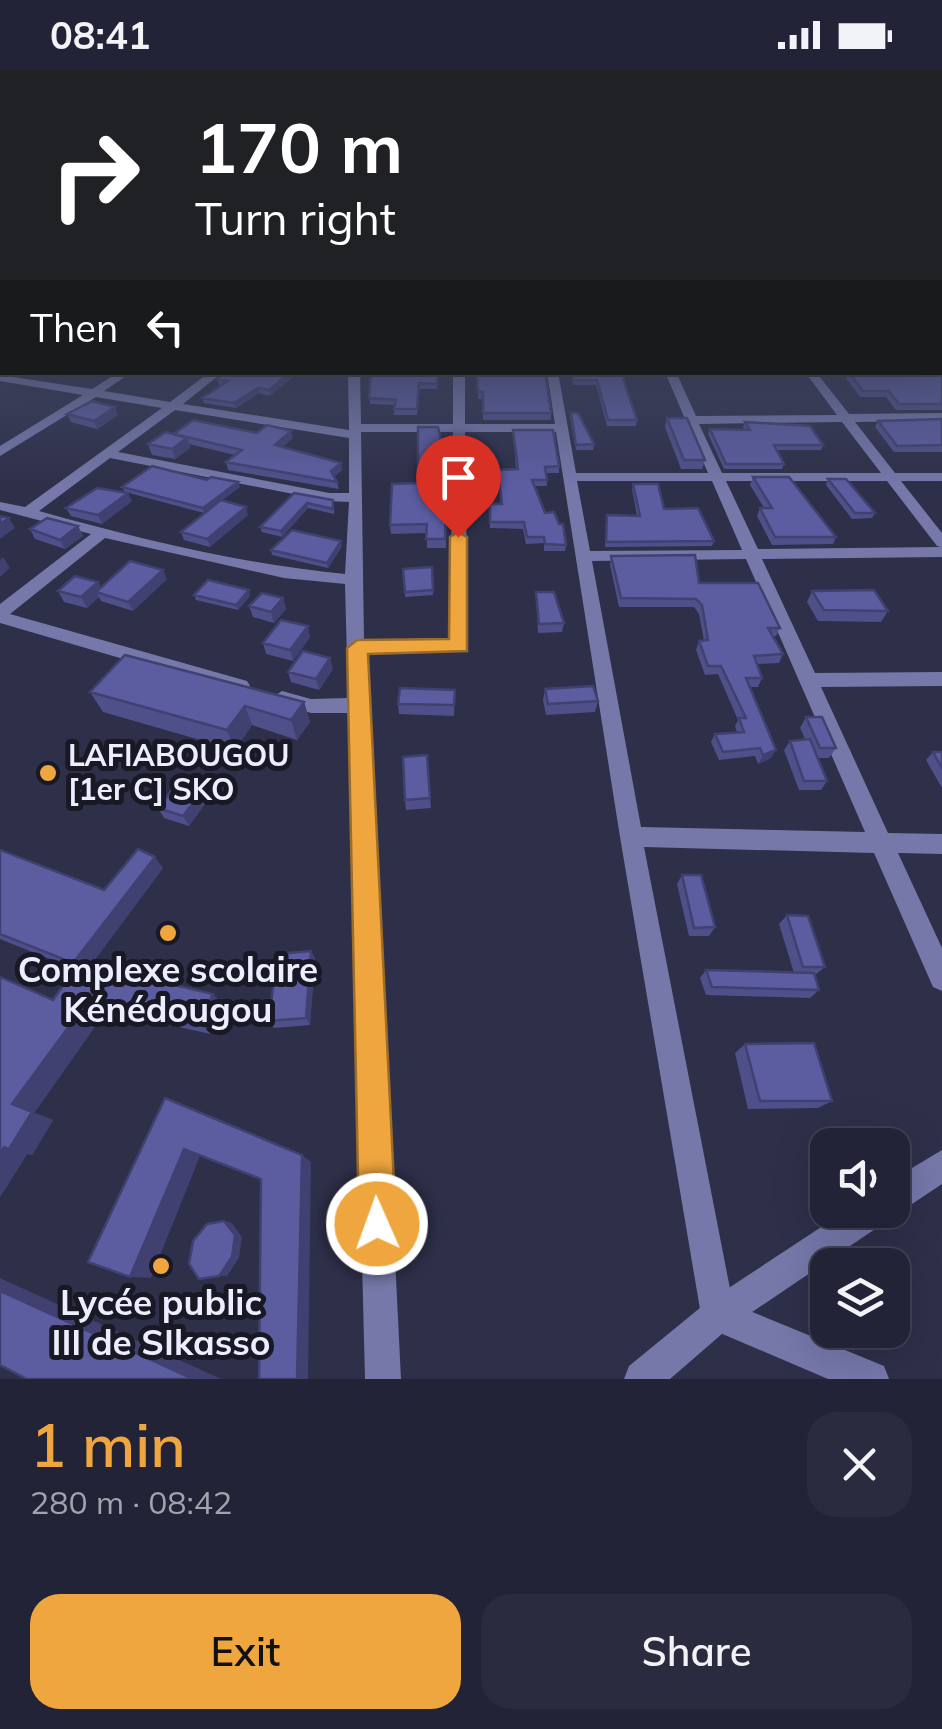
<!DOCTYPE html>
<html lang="en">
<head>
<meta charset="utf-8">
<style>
  :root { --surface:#222337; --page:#2a2b3f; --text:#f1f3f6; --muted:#a2a4ad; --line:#3f4052; --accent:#f0a63f }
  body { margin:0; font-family:Mulish,sans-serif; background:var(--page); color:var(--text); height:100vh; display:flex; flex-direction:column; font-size:38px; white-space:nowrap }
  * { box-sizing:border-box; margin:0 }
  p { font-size:32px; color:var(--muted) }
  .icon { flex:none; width:55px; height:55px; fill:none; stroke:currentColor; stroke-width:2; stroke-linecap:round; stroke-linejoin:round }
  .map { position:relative; height:1309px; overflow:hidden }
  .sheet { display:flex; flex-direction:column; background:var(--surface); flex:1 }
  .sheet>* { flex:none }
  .banner { position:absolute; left:0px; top:0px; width:942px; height:305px; box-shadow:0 10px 40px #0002,0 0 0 2px var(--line); background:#202124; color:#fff; overflow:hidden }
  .controls { position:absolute; left:810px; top:1058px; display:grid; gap:20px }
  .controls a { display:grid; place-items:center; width:100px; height:100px; border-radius:20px; background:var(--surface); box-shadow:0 10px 40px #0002,0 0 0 2px var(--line); font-size:50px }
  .pin { position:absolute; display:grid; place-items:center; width:85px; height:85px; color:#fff; margin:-102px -42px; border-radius:50% 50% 50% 0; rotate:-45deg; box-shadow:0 0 10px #0007 }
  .pin .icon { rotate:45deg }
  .me { position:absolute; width:110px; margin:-55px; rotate:358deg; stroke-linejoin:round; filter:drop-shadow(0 0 8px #0008) }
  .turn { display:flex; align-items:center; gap:35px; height:210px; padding:0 30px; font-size:45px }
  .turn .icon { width:130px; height:130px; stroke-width:2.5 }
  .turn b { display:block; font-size:70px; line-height:85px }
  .then { display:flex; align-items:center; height:95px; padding:0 30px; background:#0003; gap:20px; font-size:38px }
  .round { display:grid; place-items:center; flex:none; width:105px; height:105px; border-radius:30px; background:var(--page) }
  .overview { display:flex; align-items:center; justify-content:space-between; height:170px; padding:0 30px }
  h1 { font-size:60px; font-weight:600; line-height:75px; color:var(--accent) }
  .action { display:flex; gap:20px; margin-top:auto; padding:20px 30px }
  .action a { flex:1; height:115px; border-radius:30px; background:var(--accent); color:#111; font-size:40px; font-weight:600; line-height:115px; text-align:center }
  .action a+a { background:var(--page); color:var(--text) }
  .status { display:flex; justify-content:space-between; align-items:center; height:70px; padding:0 50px; background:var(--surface); direction:ltr }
  .status svg { height:28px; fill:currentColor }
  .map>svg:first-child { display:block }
</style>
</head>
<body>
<div class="status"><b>08:41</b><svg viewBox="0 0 49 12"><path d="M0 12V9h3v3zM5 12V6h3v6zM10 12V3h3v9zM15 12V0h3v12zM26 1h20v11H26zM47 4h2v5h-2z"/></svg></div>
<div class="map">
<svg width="942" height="1309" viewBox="0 0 942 1309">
  <rect width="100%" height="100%" fill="#2e2f49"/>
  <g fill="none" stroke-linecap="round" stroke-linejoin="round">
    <path fill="#7578a9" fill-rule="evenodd" d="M940 264H942V270H940Z
      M119 302H132L104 321 170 332 210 302H223L183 334 349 360 348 302H360L361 354H453V302H465V354H555L547 302H558L576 403H708L665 302H676L696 346 837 345 805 302H816L849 344 942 343V351L855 352 895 403H942V411H901L942 463V487L762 489 815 603 942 602V616L821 617 888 763 942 764V784L898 783 942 878V921L933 917 874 783 644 777 733 1234 884 1296 889 1309H828L706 1257 701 1245 620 767 556 362H465L468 576 465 580 365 583 401 1309H365L348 643H311L275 633 272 628 282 621 311 629 348 628 345 514 284 508 105 468 10 544 247 611 250 616 247 621 240 623 0 553V534L91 464 0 440V432L25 437 162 338 96 327 0 386V376L83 325 0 311V305L92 319ZM175 340 349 368V423H329L118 382ZM842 352 881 403H722L699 354ZM361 362H453L450 570 364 571ZM110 388 329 431 349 432 345 504C242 494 139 469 39 441ZM577 411H712L742 480 590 481ZM726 411H887L937 476 941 477 758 479ZM746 489 865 762 641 757 592 491Z"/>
    <path fill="#7578a9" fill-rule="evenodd" d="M942 1080V1114L903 1140 890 1144 887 1151 730 1257 670 1309H624L629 1296 706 1233 847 1140H892V1110Z"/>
  </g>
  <path fill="#4f508a" d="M227 302H299L270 326 259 323 236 338 204 333 202 328 221 315H219L217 309Z
    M371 302H446V306H439L437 319H420L417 345H394L395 335 370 334Z
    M571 302H632V304H622L637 350 636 356H607L596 315H573Z
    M849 303 942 306V340H896L886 327H860L846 308Z
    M477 306 551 343V350H483V329H478Z
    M571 343 594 374 593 380H576L570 348Z
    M67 344 118 345 97 359 71 352Z
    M667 348 705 390 702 399H681L665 357Z
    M942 349V382H894L875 357 878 351Z
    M745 352 823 375 821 380H777L784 394 782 399H724L708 364 710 359 745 360 743 357Z
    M513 360 559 396V403H546L547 416H535L545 443 566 475 565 481H544V473L526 474 523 459 490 458V434H501L498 400 516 399Z
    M257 363 293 368 282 377 341 393 342 400 334 407 337 412 339 419 228 400 226 392 235 385 189 374 190 378 175 389 152 385 148 374 175 365Z
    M447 397 446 478H427V463L391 464 390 455 418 413Z
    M753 407 836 467 833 474 772 475 757 446 760 438H764L750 415Z
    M828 409 875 443 872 448 852 449 826 415Z
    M207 410 240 417 221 431 248 445 210 477 184 470 181 462 204 443 125 422 122 417Z
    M633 414 664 439 714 471 712 476 605 477 607 445 637 446 632 419Z
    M294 423 334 435V444L308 438 282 467 262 462 260 457Z
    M132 431 102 454 71 446 66 438Z
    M78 456 83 466 65 479 35 469 30 459Z
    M342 476 328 498 272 485 271 480Z
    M611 486 699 513 780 558 776 566H773L783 584 779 593 757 594 762 608 758 617H750L771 688 758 694 755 686 719 690 711 672 715 664 737 662 735 656 738 650 718 604 705 605 696 580 699 571H704L699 544 694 537H619L610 495Z
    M432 497 433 525 405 527V522Z
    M167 509 133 541 101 531 99 527 87 538 64 532 58 521 98 512 101 517Z
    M812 521 888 541 881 552 818 551 807 532Z
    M536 522 564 553 562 562 538 563Z
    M194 525 250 526 238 540 196 530Z
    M283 528 286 539 274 553 253 547 249 536Z
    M310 567 293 591 266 584 263 573Z
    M333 599 319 620 291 612 288 602Z
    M545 619 598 631 595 642 546 645 543 630Z
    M455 620 454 646 399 644 398 634Z
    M90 622 304 632 310 652 297 670 252 655 235 680 103 642Z
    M806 647 836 678 829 688H818L827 711 821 720H799L784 680 790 671 805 669 800 658Z
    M933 682H942V718L926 690Z
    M427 685 431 738 406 740 405 730Z
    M207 731 189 756 164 748 158 738Z
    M0 780 104 820 163 798 90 896 213 924 224 936 211 964 106 941 34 1043 53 1050 32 1085 27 1084 0 1127 53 930 75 899 0 869Z
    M682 805 715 857 709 866H689L677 814Z
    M787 845 825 897 815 905 819 920 810 928 706 925 700 908 706 900 794 903 779 854Z
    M311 881 315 889 310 955 274 958 269 951Z
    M745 974 832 1031 818 1038 748 1039 735 983Z"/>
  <path fill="#404171" d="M291 302H299L270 326 269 320Z
    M258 318 259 323 236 338 234 333Z
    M115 337 118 345 97 359 94 351Z
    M291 361 293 368 276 383 275 375Z
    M187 368 190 378 175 389 172 379Z
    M341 393 342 400 332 409 331 401Z
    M238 412 240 417 204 443 203 438Z
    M128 423 132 431 102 454 98 445Z
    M307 433 308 438 282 467 281 461Z
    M246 437 248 445 210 477 207 469Z
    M9 448 15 458 0 469V454Z
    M78 456 83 466 65 479 60 470Z
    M341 471 342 476 328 498 327 493Z
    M3 487 10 498 0 507V490Z
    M163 500 167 509 133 541 128 532Z
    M98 512 104 523 96 522 99 527 87 538 81 527Z
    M249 520 250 526 238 540 236 535Z
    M283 528 286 539 274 553 271 542Z
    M308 556 310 567 293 591 290 580Z
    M330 588 333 599 319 620 316 609Z
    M304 632 310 652 297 670 291 650Z
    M245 636 252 655 235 680 227 660Z
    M776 680 771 688 758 694 763 685Z
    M202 721 207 731 189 756 183 746Z
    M155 787 163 798 85 903 73 893Z
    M311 881 315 889 310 955 306 948Z
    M213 924 224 936 211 964 199 952Z
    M89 929 106 941 34 1043 12 1034Z
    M32 1042 53 1050 32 1085 27 1084 0 1127V1084Z
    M184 1079 200 1086 151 1208 130 1207Z
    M302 1085 311 1092 308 1309H297Z
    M224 1151 232 1153 242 1167 239 1188 227 1206H219Z
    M0 1208 221 1309H193L0 1221Z"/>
  <path fill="#5c5da1" stroke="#404171" stroke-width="2.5" d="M0 234H2V297H0Z
    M940 234H942V253L940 252Z
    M227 302H291L269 320 258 318 234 333 202 328 228 311 217 309Z
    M371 302H438L437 314 419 313 417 339H394L396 330 369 328Z
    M492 302H545L551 343H483V322H478L477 306H492Z
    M572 302H621L637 350H608L597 310H573Z
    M873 302H937L942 306V334H899L889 321H863L849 303Z
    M92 331 115 337 94 351 67 344Z
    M571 343H578L594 374 576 375Z
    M667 348H687L705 390H684Z
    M942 349V375L897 376 878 351Z
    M193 350 257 363 267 355 291 361 275 375 341 393 331 401 337 412 226 392 242 380 174 364Z
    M745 352 810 356 823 375H774L784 394H726L710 359 750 360Z
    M418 357H438L447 397 445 469H426L427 454 390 455 392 414 418 413Z
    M513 360H553L559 396 545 397 547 410H532L545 443 554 442 559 454H563L566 475 545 474 544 467H527L524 452H490V434H502L498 400 518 399Z
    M166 362 187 368 172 379 148 374Z
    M152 396 207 410 211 407 238 412 203 438 122 417Z
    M753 407H789L836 467H775L760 438H772Z
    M828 409H846L875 443H855Z
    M633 414H658L664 439 698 438 714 471 606 472 607 445 640 446Z
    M97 418 128 423 98 445 66 438Z
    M294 423 333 430V439L307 433 281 461 260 457Z
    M221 430 246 437 207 469 181 462Z
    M0 446 9 448 0 454Z
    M47 448 78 456 60 470 30 459Z
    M292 460 341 471 327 493 271 480Z
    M695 485 699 513H758L780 558H768L783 584 754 586 762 608H746L776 680 763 685 760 678 723 682 715 664 744 662 739 648H746L721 596H708L699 571 708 570 702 535 696 529 621 528 611 486Z
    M130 491 163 500 128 532 96 522Z
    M432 497 433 520 405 522 403 499Z
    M75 506 98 512 81 527 58 521Z
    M208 510 249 520 236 535 194 525Z
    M874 520 888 541 824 540 812 521Z
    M536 522H554L564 553 539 554Z
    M262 523 283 528 271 542 249 536Z
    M281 550 308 556 290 580 263 573Z
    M303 581 330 588 316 609 288 602Z
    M125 585 304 632 291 650 245 636 227 660 90 622Z
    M593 616 598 631 548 634 545 619Z
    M400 618 455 620 454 635 398 634Z
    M806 647H822L836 678H820Z
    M810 669 827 711H804L790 671Z
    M933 682H942V698Z
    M427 685 430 728 405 730 403 687Z
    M177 713 202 721 183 746 158 738Z
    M138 779 155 787 73 893 0 864V780L104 820Z
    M682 805H701L715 857 694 858Z
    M787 845 808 846 825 897H803Z
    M311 881 306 948 269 951 277 884Z
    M79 893 213 924 199 952 89 929 12 1034 32 1042 9 1079 4 1077 0 1084V907L53 930Z
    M706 900 814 903 819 920 712 917Z
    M814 973 832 1031H760L745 974Z
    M165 1028 302 1085 297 1309H259L261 1109 184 1079 130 1207 88 1192Z
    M224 1151 235 1165 232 1187 219 1206 199 1209 189 1194 193 1171 207 1154Z
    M0 1221 193 1309H27L0 1295Z"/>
  <linearGradient id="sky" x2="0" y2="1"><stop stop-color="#191a28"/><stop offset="0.56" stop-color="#464d6a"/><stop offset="1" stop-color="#464d6a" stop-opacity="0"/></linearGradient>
  <rect width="942" height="418" fill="url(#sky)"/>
  <path fill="#f0a63f" stroke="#9c6c29" stroke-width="2.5" d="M458 462 467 467V581L368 584 396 1154 390 1167 377 1173 364 1167 359 1154 347 578 357 570 449 569 450 467Z"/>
  <g fill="#f0a63f" stroke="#181924" stroke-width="4">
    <circle cx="48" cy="703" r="10"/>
    <circle cx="168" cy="863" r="10"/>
    <circle cx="161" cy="1196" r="10"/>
  </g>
  <g text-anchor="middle" stroke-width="10" stroke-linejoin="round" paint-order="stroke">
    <g font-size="30" font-weight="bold" fill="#eceeff" stroke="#181924" text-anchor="start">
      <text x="68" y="696">LAFIABOUGOU<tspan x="68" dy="34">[1er C] SKO</tspan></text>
    </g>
    <g font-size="35" font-weight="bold" fill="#eceeff" stroke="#181924">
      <text x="168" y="912">Complexe scolaire<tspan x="168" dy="40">Kénédougou</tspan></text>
      <text x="161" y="1245">Lycée public<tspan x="161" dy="40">III de SIkasso</tspan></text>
    </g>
  </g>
</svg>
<div class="controls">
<a><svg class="icon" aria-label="sound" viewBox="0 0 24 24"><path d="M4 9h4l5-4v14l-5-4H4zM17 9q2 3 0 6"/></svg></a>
<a><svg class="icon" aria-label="layers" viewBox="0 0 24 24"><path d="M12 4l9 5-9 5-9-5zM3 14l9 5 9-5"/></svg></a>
</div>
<div class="pin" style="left:458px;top:467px;background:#d93025"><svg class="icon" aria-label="arrive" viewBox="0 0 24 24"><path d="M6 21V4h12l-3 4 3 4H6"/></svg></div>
<svg class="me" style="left:377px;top:1154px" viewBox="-20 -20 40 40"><circle r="17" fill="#f0a63f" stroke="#fff" stroke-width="3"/><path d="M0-11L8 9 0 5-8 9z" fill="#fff"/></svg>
<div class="banner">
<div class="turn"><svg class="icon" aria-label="right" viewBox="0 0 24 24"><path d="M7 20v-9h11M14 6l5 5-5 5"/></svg><div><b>170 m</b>Turn right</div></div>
<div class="then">Then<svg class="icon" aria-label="left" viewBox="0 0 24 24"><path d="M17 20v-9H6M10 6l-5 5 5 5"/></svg></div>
</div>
</div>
<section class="sheet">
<div class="overview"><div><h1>1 min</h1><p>280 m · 08:42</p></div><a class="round"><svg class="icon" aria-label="close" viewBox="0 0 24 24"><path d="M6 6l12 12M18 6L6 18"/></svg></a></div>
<div class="action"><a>Exit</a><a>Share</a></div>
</section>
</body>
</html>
